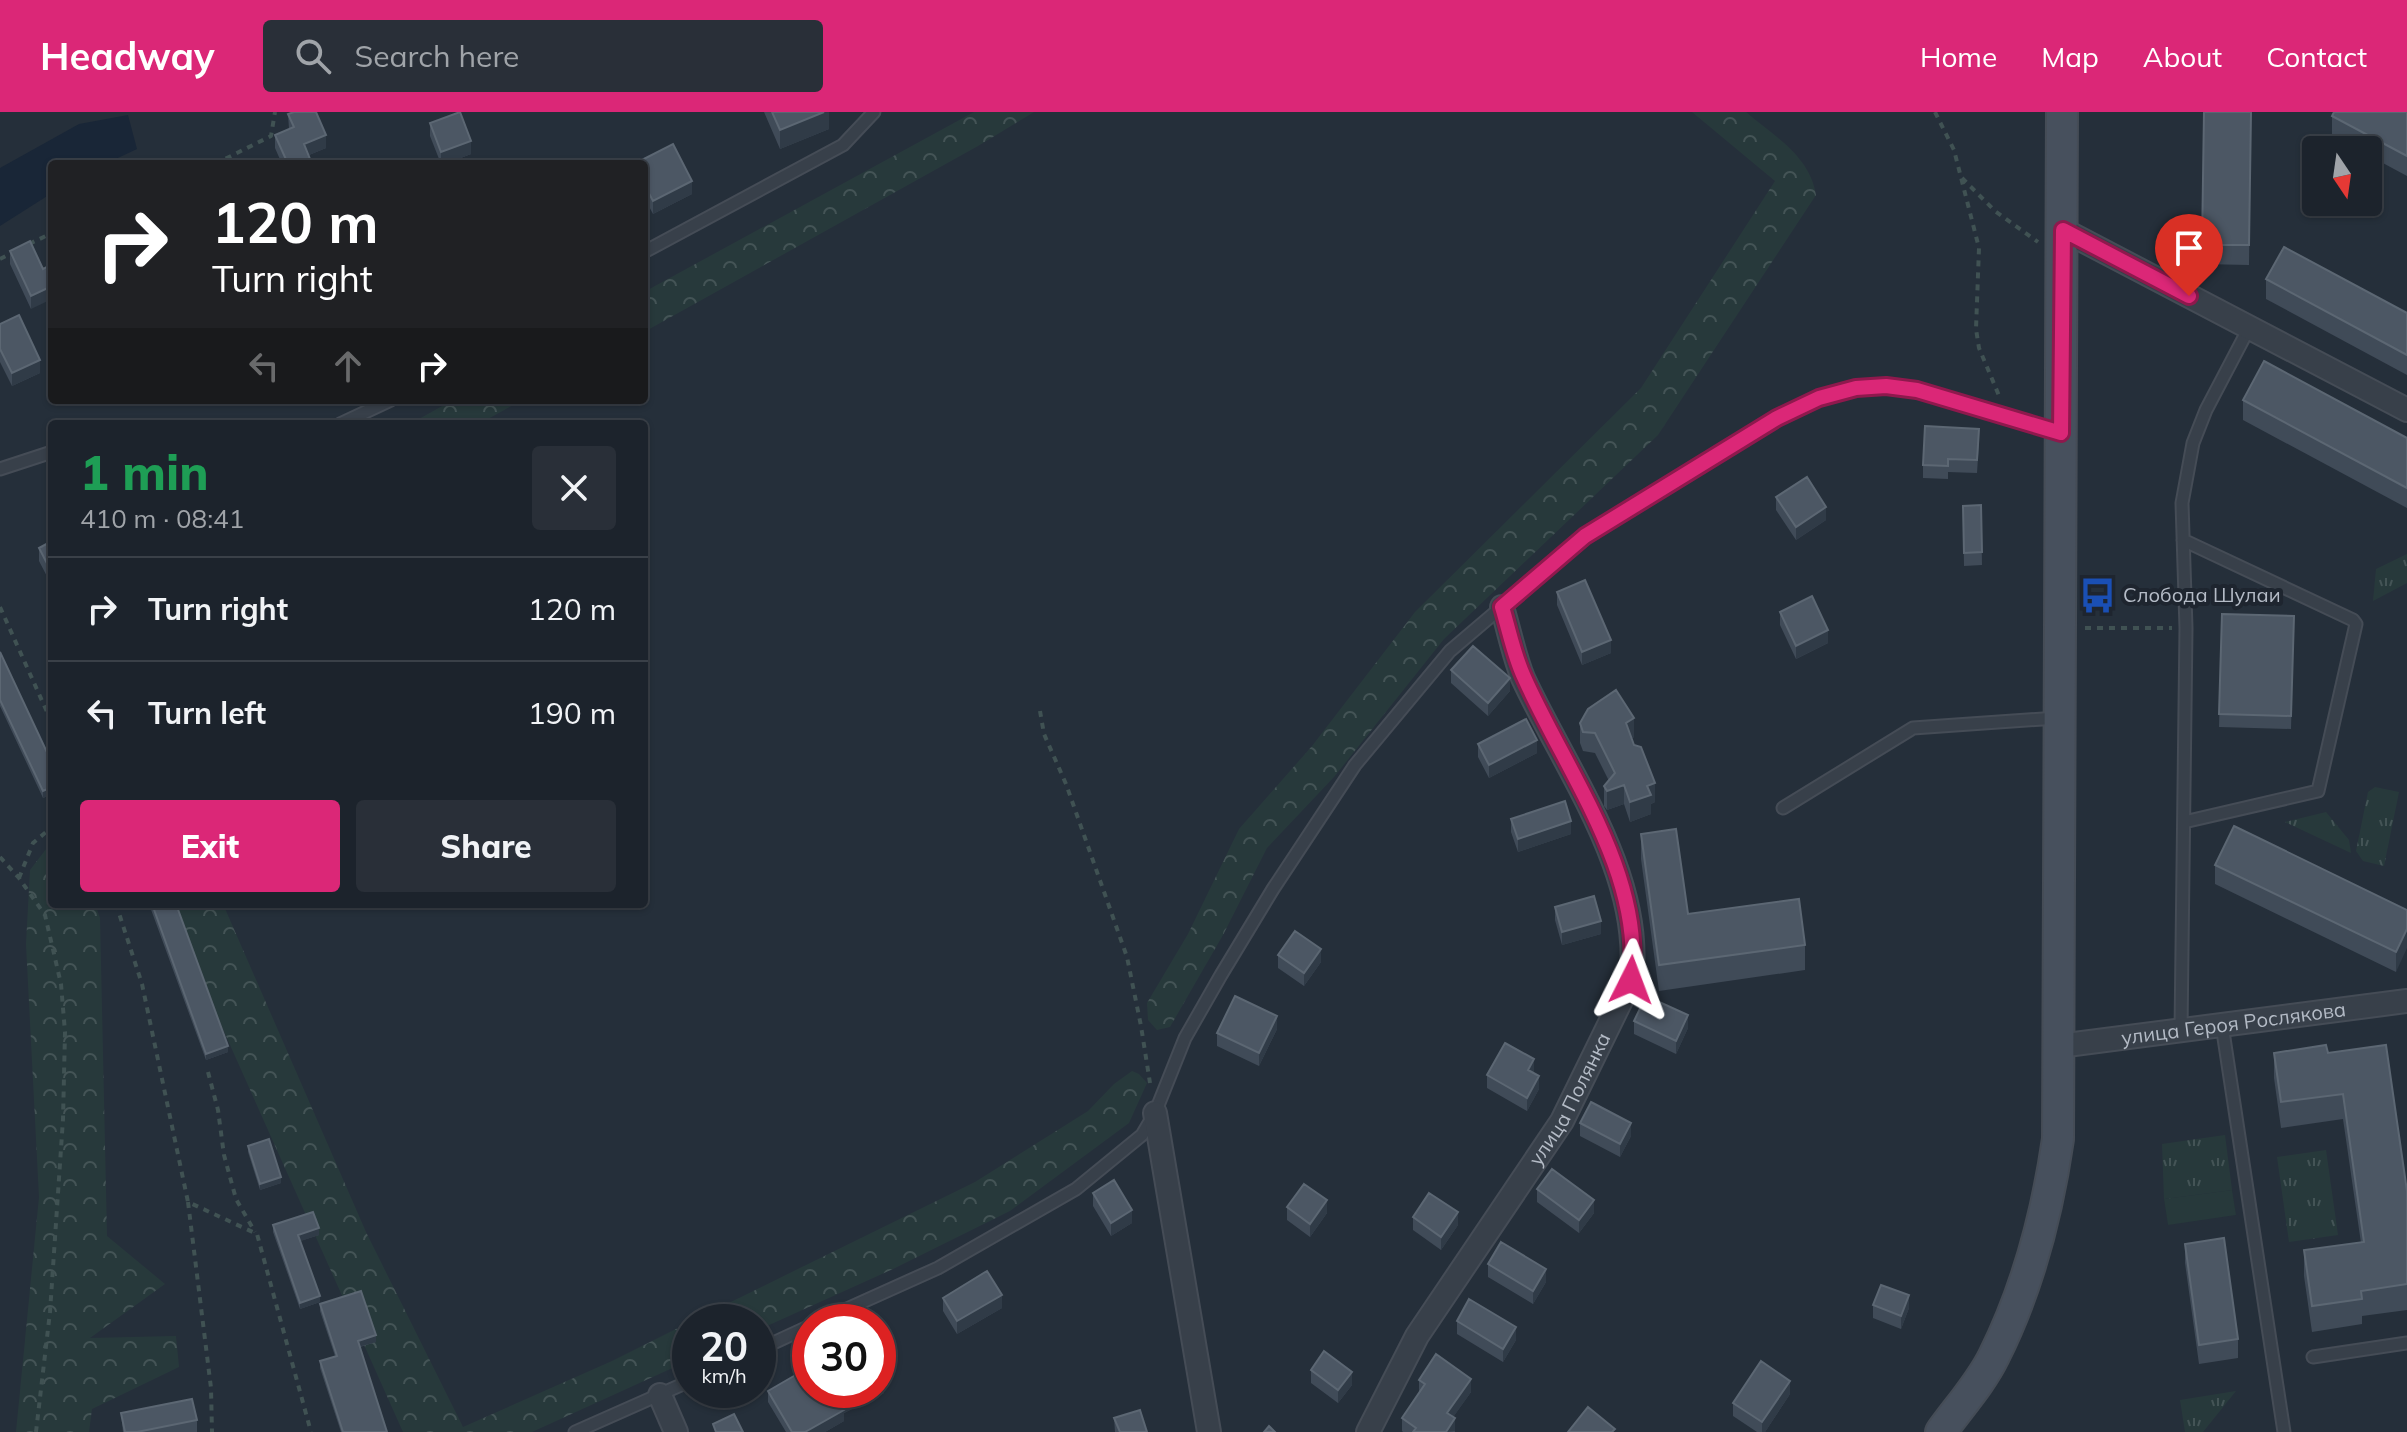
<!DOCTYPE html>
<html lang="en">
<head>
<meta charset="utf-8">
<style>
  :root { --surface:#1c232c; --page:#292f38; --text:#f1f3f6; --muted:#a0a4a9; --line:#3a4048; --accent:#db2777 }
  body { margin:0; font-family:Mulish,sans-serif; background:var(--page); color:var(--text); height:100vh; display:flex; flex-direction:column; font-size:30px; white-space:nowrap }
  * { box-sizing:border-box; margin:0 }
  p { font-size:26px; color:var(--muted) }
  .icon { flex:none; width:44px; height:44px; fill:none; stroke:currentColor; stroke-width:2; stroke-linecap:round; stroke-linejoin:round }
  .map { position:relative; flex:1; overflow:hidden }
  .sheet { position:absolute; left:48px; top:308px; width:600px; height:488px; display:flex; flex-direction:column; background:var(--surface); border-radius:8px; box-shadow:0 2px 6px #0004,0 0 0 2px var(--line) }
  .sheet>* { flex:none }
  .top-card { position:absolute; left:48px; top:48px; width:600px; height:244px; border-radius:8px; box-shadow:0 2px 6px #0004,0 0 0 2px var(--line); background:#202124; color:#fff; overflow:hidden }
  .needle { width:52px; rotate:167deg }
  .tools { position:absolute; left:2302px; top:24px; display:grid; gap:16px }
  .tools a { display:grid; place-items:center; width:80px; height:80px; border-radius:8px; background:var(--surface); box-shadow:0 2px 6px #0004,0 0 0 2px var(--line); font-size:40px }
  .speed { position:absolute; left:672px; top:1192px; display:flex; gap:16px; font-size:40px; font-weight:700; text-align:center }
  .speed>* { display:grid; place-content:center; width:104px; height:104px; border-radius:50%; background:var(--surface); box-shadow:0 2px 6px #0004,0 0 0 2px var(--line); line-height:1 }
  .speed small { font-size:20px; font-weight:400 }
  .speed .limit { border:12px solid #d22; background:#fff; color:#111 }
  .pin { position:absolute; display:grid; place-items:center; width:68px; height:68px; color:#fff; margin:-82px -34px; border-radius:50% 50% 50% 0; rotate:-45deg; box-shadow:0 0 8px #0007 }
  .pin .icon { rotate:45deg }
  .me { position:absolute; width:88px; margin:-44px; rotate:3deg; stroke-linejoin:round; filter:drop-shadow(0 0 6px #0008) }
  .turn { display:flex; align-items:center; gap:28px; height:168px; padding:0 32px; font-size:36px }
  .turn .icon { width:104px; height:104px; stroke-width:2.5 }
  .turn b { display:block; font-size:56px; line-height:68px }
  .lanes { display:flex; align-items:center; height:76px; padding:0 32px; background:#0003; justify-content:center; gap:40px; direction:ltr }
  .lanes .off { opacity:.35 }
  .round { display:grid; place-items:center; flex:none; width:84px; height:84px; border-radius:8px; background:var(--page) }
  .summary { display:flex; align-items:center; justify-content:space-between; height:136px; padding:0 32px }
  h1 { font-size:48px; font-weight:800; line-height:60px; color:#1e9e55 }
  .primary-button { display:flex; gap:16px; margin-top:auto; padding:16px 32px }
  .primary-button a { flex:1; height:92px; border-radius:8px; background:var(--accent); color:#fff; font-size:32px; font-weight:800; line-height:92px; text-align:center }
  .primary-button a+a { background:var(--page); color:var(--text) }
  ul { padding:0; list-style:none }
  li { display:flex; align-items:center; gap:24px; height:104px; padding:0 32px; border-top:2px solid var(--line) }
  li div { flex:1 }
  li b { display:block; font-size:30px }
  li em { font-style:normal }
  header { display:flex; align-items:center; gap:48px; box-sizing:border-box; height:112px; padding:0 40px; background:var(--accent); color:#fff }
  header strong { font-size:38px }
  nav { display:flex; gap:44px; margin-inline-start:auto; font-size:28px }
  .search { width:560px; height:72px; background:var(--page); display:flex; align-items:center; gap:20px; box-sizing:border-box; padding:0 28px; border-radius:8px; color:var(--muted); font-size:30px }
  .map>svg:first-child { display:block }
</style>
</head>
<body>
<header>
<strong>Headway</strong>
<div class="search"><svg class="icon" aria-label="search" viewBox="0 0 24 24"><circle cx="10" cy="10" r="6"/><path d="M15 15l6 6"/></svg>Search here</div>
<nav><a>Home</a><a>Map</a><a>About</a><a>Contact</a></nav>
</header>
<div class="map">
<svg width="2407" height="1320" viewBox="0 0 2407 1320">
  <defs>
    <pattern id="forest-crowns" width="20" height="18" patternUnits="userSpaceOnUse" patternTransform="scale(2)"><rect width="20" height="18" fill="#27393b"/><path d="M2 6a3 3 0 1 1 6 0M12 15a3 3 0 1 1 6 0" fill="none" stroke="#445456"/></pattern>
    <pattern id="park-tufts" width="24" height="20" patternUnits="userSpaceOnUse" patternTransform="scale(2)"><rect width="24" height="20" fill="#27393b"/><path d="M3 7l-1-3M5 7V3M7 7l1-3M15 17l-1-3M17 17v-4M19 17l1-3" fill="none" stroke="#445456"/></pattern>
  </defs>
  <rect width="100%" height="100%" fill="#252f3a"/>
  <path fill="#27393b" d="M2232 1078 2236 1103 2168 1113 2164 1087Z"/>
  <path fill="url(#forest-crowns)" d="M974 0H1034L978 34 644 220V180Z
    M1692 0H1746C1774 24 1810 44 1816 83L1658 323 1444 527 1334 665 1267 736 1223 823 1170 915 1157 918 1148 908 1147 891 1188 822 1239 717 1312 634 1415 500 1641 276 1775 69Z
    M453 288H522L479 312H410Z
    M50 732 52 733V792H95L100 806 107 1124 165 1172 90 1226 176 1224 179 1255 92 1297 89 1320H16L39 1085 26 832 30 758Z
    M167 792H223L366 1120 463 1315 612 1249 690 1210V1248L532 1320H403Z
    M1132 959 1139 962 1147 971 1129 1011 1010 1099 893 1157 758 1218V1210H690L975 1070 1088 999 1114 972Z"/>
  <path fill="url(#park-tufts)" d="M2407 442V471L2373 489 2376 457Z
    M2375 675 2399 680 2384 754 2363 749 2356 739 2368 680Z
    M2326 700 2349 728 2351 741 2285 710Z
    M2225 1023 2232 1078 2164 1087 2162 1032Z
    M2326 1038 2338 1123 2289 1130 2277 1045Z
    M2236 1279 2203 1320H2185L2180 1288Z"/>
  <path fill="#192637" d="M128 3 137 37 105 52H52V81L0 114V56L79 12Z"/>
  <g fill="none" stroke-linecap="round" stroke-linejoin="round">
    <defs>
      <path id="lane" d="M644 140 843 33 874 0
        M340 312 391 288
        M0 357 52 340
        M2183 428 2353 508 2356 512 2318 679 2184 710
        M1783 696 1913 616 2057 606
        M2222 913 2284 1320
        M2181 918 2186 516 2182 391 2193 331 2206 298 2249 216
        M818 1210 938 1156 1076 1077 1142 1023 1155 1001 1185 926 1221 863 1273 777 1355 653 1450 539 1585 424 1777 306 1819 286 1856 276 1886 274 1917 278 2057 320
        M758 1238 810 1214
        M2313 1245 2407 1231
        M575 1320 690 1269"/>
      <g id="street">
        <path d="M2063 118 2407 298"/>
        <path id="s1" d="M2059 934 2407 889"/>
        <path d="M1155 1001 1209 1320"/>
        <path d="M660 1283 676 1320"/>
        <path id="s2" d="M1368 1320 1417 1224 1562 1009 1631 868C1645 764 1565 657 1523 566 1514 544 1509 518 1502 495"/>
      </g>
      <path id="secondary" d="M1941 1320C1958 1296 1981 1271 1994 1244 2028 1176 2047 1103 2058 1027L2062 0"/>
    </defs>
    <use href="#lane" stroke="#454c56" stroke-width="15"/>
    <use href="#street" stroke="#454c56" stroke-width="26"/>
    <use href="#secondary" stroke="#454c56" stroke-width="34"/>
    <path stroke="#405253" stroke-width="4" stroke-dasharray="6 6" stroke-linecap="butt" d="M1935 0 1954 38 1979 136 1976 217 1979 236 2000 286
      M215 52 271 24 275 0
      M1962 66 1995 99 2038 130
      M29 132 52 121
      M0 147 14 140
      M0 495 52 611
      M2085 516H2172
      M1040 599 1044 622 1066 672 1127 845 1141 914 1150 971
      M0 745 19 766 45 803 61 872 65 920 63 1007 50 1200 36 1320
      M19 766 33 731 52 715
      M116 792 142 872 188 1090 257 1122 311 1320
      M208 960 218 998 224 1043 236 1087 255 1120
      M188 1090 211 1276 212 1320"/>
    <use href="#lane" stroke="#38404a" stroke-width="11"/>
    <use href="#street" stroke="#38404a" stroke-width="22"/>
    <use href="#secondary" stroke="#47505d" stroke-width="30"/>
  </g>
  <path fill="#404b58" d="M764 0H829V17L780 37Z
    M2204 0H2251L2249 153 2202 152Z
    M2407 0V64L2368 43V38H2359L2332 24V4Z
    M288 2 326 36 309 43 312 52H282L275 36V23L289 17Z
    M430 11 471 42 445 52H441L430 24Z
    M644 52 692 82 653 102 644 85Z
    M10 139 43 157 31 197 10 152Z
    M2266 167 2407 201V263L2266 187Z
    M0 212 40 261 12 274 0 250Z
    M2243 288 2407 326V396L2243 308Z
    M1979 330 1977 361 1948 360V367L1923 366V353Z
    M1776 385 1826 408 1796 428 1776 398Z
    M1981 393 1982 453 1964 454 1963 394Z
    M52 429V474L39 449V436Z
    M1557 480 1611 541 1582 553 1557 493Z
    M1780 500 1828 531 1796 547 1780 513Z
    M2222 502 2294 504 2291 617 2219 615Z
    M0 540 52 651V682L43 686 0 594Z
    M1451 558 1510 579 1488 604 1451 571Z
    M1580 611 1634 625 1631 627 1655 690 1651 692V702L1630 710 1624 692 1607 698 1604 694V674L1609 669 1595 641 1583 639 1580 631Z
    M1478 632 1537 641 1489 666 1478 645Z
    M1511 707 1571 722 1518 740 1511 720Z
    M1641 722 1688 802 1805 833V858L1659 879 1641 747Z
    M2215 753 2407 798 2396 860 2215 772Z
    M149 792H176L228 940 206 948Z
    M1555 795 1601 822 1562 833 1555 808Z
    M1278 843 1321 850 1304 874 1278 856Z
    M1634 909 1688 916 1676 942 1634 922Z
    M1277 917 1259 954 1217 934V921Z
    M2274 941H2328L2407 1079V1198L2362 1204V1212L2312 1220 2304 1164V1138L2361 1131 2343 1007 2281 1016 2274 966Z
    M1534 961 1539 977 1527 999 1487 976V963Z
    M1580 1011 1631 1024 1620 1045 1580 1024Z
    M248 1034 281 1071 260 1078 248 1040Z
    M1537 1077 1594 1101 1579 1121 1537 1090Z
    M1093 1081 1132 1111 1111 1124 1093 1094Z
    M1287 1095 1327 1101 1310 1125 1287 1108Z
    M1413 1105 1458 1113 1441 1138 1413 1118Z
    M273 1113 319 1123 300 1129 320 1190 300 1197 273 1120Z
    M2185 1132 2238 1227V1246L2199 1252 2185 1151Z
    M1488 1152 1546 1170 1533 1192 1488 1165Z
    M943 1186 1002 1196 957 1222 943 1199Z
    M320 1192 376 1230 360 1235 387 1320H341L320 1256V1249L335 1244 320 1199Z
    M1873 1193 1909 1196 1901 1217 1873 1206Z
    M1457 1209 1516 1228 1503 1250 1457 1222Z
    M1311 1258 1352 1273 1338 1291 1311 1271Z
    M1419 1268 1471 1280 1453 1305 1455 1320H1403L1402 1319V1306L1419 1281Z
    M806 1273 884 1281 844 1301V1309L825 1320H786L768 1290V1279Z
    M1790 1282 1765 1320H1757L1733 1304V1291Z
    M121 1301 197 1308V1320H123Z
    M1114 1306 1147 1320H1115Z"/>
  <path fill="#303b47" d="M824 0H829V17L780 37V18Z
    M326 23V36L304 45V32Z
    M471 29V42L445 52H441V40Z
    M692 69V82L653 102V89Z
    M52 174V187L31 197V184Z
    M40 248V261L12 274V261Z
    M1826 395V408L1796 428V415Z
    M1828 518V531L1796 547V534Z
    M1611 528V541L1582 553V540Z
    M1510 566V579L1488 604V591Z
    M1634 606V625L1626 630V611Z
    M1537 628V641L1489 666V653Z
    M1655 671V690L1651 692V702L1630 710V690L1647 674Z
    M1624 673V692L1607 698V679Z
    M52 675V682L43 686V679Z
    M1571 709V722L1518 740V727Z
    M1601 809V822L1562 833V820Z
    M2407 817V836L2396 860V840Z
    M1321 837V850L1304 874V861Z
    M1688 903V916L1676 942V929Z
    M1277 904V917L1259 954V941Z
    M228 934V940L206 948V942Z
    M1534 947V960L1528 971V958Z
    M1539 964V977L1527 999V986Z
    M1631 1011V1024L1620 1045V1032Z
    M281 1065V1071L260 1078V1072Z
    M1327 1088V1101L1310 1125V1112Z
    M1594 1088V1101L1579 1121V1108Z
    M1132 1098V1111L1111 1124V1111Z
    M1458 1100V1113L1441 1138V1125Z
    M319 1116V1123L298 1130V1123Z
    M1546 1157V1170L1533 1192V1179Z
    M1002 1183V1196L957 1222V1209Z
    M1909 1183V1196L1901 1217V1204Z
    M320 1184V1190L300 1197V1191Z
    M1516 1215V1228L1503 1250V1237Z
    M376 1223V1230L358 1235V1229Z
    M1352 1260V1273L1338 1291V1278Z
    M1471 1267V1280L1447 1314V1301Z
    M1790 1269V1282L1765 1320H1762V1310Z
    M884 1270V1281L844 1301V1309L825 1320H805L840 1292 868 1278H878V1273Z
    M1455 1306V1319L1446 1320Z"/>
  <path fill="#4c5764" stroke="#5c6773" stroke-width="2" d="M294 0H316L326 23 304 32 312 52H288L275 23 294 15 288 2Z
    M460 0 471 29 441 40 430 11Z
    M772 0H824L780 18Z
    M2204 0H2251L2249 133H2202Z
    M2334 0H2407V44L2332 4Z
    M673 32 692 69 653 89 644 72V52H634Z
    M30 129 43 157 52 152V174L31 184 10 139Z
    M2284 135 2407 201V243L2266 167Z
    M19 203 40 248 12 261 0 237V212Z
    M2264 249 2407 326V376L2243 288Z
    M1925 314 1979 317 1977 348 1948 347V354L1923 353Z
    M1807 365 1826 395 1796 415 1776 385Z
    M1981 393 1982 440 1964 441 1963 394Z
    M52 429V461L39 436Z
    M1585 468 1611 528 1582 540 1557 480Z
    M1812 484 1828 518 1796 534 1780 500Z
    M2222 502 2294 504 2291 604 2219 602Z
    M1473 534 1510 566 1488 591 1451 558Z
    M0 540 52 651V675L43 679 0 588Z
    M1616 578 1634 606 1626 611 1634 633 1641 635 1655 671 1647 674 1651 683 1630 690 1624 673 1607 679 1604 674 1615 661 1595 621 1583 620 1580 611 1588 597Z
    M1526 607 1537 628 1489 653 1478 632Z
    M1565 689 1571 709 1518 727 1511 707Z
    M2234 714 2407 798V817L2396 840 2215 753Z
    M1676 717 1688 802 1799 787 1805 833 1659 853 1641 722Z
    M1594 784 1601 809 1562 820 1555 795Z
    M152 792H176L228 934 206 942Z
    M1295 819 1321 837 1304 861 1278 843Z
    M1235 884 1277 904 1259 941 1217 921Z
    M1646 884 1688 903 1676 929 1634 909Z
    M1505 931 1534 947 1528 958 1539 964 1527 986 1487 963Z
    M2326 933 2328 941 2386 933 2407 1079V1172L2361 1179 2362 1187 2312 1194 2304 1138 2364 1130 2343 982 2281 990 2274 941Z
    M1591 990 1631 1011 1620 1032 1580 1011Z
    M269 1027 281 1065 260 1072 248 1034Z
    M1552 1057 1594 1088 1579 1108 1537 1077Z
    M1114 1068 1132 1098 1111 1111 1093 1081Z
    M1304 1072 1327 1088 1310 1112 1287 1095Z
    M1429 1081 1458 1100 1441 1125 1413 1105Z
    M313 1100 319 1116 298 1123 320 1184 300 1191 273 1113Z
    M2224 1126 2238 1227 2199 1233 2185 1132Z
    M1501 1130 1546 1157 1533 1179 1488 1152Z
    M987 1159 1002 1183 957 1209 943 1186Z
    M1881 1173 1909 1183 1901 1204 1873 1193Z
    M361 1179 376 1223 358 1229 387 1320H343L320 1249 337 1244 320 1192Z
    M1469 1187 1516 1215 1503 1237 1457 1209Z
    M1324 1239 1352 1260 1338 1278 1311 1258Z
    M1436 1242 1471 1267 1447 1301 1455 1306 1446 1320H1413L1416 1316 1402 1306 1425 1272 1419 1268Z
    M1761 1249 1790 1269 1762 1310 1733 1291Z
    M878 1257 884 1270 878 1273Z
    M799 1261 806 1273 810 1270V1278H868L840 1292 844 1298 805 1320H792L768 1279Z
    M192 1287 197 1308 137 1320H125L121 1301Z
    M1588 1295 1615 1317 1612 1320H1568Z
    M1140 1298 1147 1320H1120L1114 1306Z
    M734 1302 743 1320H716L713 1312Z
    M1269 1314 1275 1320H1264Z"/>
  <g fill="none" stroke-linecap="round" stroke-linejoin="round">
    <defs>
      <path id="route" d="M1631 868C1645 763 1565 658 1524 565 1514 544 1509 518 1502 495L1585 424 1777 306 1819 286 1856 276 1886 274 1917 278 2061 321 2063 118 2189 184"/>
    </defs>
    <use href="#route" stroke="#8e194d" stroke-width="20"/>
    <use href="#route" stroke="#db2777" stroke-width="14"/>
  </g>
  <defs>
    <symbol id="bus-bare" viewBox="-9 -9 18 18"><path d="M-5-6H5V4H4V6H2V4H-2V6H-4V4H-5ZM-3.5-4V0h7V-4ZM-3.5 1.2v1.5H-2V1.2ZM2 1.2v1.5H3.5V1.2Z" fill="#1a4fb4" stroke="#1e252f" stroke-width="2.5" paint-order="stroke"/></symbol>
  </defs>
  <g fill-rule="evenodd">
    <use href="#bus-bare" x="2072" y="458" width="51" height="51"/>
  </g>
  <g text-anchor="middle" stroke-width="8" stroke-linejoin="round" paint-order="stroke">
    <g font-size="20" fill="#b4bbc6" stroke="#1e252f" text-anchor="start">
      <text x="2123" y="490">Слобода Шулаи</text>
    </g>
    <g font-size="20" fill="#b4bbc6" stroke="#1e252f">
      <text dy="7" stroke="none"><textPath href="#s1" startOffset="176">улица Героя Рослякова</textPath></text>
      <text dy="7" stroke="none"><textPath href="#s2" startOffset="390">улица Полянка</textPath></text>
    </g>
  </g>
</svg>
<div class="tools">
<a><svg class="needle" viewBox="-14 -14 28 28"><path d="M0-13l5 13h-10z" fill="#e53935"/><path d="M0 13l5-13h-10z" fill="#a0a4a9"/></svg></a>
</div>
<div class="speed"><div>20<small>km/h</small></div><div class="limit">30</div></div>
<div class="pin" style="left:2189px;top:184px;background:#d93025"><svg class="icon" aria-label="arrive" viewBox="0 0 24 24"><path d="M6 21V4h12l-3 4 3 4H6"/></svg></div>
<svg class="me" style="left:1631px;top:868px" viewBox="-20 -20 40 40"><path d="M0-17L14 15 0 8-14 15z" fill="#db2777" stroke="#fff" stroke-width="4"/></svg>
<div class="top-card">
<div class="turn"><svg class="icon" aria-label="right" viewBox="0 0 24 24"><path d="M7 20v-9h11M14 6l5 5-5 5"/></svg><div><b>120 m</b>Turn right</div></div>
<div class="lanes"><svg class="icon off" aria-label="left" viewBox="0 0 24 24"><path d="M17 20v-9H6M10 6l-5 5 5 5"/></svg><svg class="icon off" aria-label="ahead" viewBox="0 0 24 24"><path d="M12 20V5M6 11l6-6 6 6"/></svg><svg class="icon" aria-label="right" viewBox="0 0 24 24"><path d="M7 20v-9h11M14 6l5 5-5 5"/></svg></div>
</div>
<section class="sheet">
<div class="summary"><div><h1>1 min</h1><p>410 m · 08:41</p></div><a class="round"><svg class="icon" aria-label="close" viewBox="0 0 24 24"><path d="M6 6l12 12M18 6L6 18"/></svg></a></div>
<ul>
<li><svg class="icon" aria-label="right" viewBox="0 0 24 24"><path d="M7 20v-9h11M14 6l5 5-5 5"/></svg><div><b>Turn right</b></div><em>120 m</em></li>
<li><svg class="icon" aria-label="left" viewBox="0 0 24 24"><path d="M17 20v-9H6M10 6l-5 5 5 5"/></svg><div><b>Turn left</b></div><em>190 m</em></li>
</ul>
<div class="primary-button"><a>Exit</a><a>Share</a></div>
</section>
</div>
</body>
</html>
